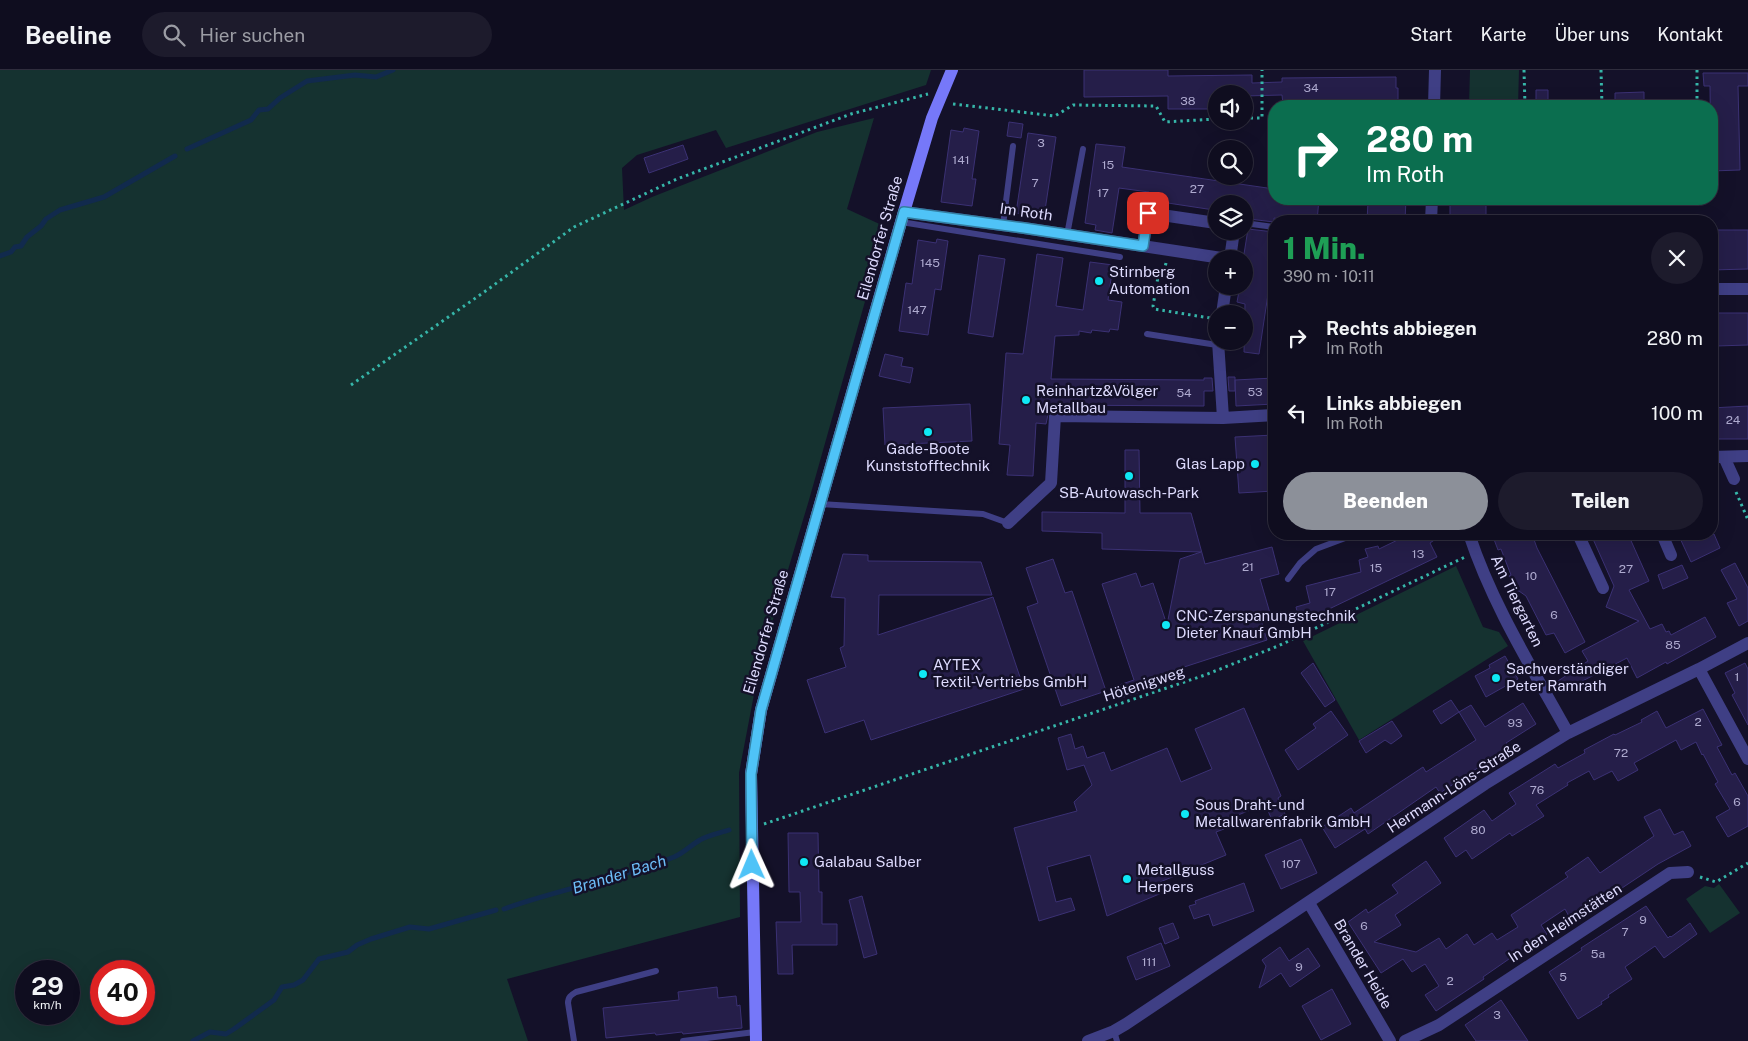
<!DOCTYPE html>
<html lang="de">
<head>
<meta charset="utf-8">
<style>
  :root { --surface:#0f0d1f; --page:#1d1b2c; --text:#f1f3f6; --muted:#9b9ca4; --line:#2f2d3d; --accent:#8c9099 }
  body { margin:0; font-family:"Public Sans",sans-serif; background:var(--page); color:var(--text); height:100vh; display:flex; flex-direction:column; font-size:19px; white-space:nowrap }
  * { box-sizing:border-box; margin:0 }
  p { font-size:16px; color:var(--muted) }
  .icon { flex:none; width:28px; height:28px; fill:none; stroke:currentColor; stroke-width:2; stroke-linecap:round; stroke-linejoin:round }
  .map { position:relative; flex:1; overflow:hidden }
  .details { position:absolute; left:1268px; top:145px; width:450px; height:325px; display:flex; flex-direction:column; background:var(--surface); border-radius:20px; box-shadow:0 5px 20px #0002,0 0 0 1px var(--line) }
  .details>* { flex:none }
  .top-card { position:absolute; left:1268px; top:30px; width:450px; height:105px; border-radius:20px; box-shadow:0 5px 20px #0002,0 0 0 1px var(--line); background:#0b6e4f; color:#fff; overflow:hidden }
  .buttons { position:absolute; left:1208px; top:15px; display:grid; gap:10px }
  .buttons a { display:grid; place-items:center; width:45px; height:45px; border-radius:50%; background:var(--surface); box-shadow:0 5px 20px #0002,0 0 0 1px var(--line); font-size:25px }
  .speed { position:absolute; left:15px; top:890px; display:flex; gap:10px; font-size:25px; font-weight:700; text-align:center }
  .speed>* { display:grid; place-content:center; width:65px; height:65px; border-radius:50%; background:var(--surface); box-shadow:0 5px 20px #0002,0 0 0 1px var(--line); line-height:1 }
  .speed small { font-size:12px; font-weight:400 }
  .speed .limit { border:8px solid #d22; background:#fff; color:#111 }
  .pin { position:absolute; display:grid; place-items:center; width:42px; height:42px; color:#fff; margin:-21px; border-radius:10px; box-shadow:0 2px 8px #0006 }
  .me { position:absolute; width:55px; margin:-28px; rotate:359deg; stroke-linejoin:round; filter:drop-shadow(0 0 4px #0008) }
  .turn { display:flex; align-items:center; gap:18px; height:105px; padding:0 15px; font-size:22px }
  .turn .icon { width:65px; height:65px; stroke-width:2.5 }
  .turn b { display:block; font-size:35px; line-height:42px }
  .round { display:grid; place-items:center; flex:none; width:52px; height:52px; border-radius:26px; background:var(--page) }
  .overview { display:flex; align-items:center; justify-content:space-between; height:85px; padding:0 15px }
  h1 { font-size:30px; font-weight:800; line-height:38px; color:#1e9e55 }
  .cta { display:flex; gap:10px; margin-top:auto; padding:10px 15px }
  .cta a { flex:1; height:58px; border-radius:30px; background:var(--accent); color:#fff; font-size:20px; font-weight:800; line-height:58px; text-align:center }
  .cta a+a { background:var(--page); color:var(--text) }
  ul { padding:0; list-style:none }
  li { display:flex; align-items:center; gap:15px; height:75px; padding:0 15px }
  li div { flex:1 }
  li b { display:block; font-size:19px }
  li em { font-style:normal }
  header { display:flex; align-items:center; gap:30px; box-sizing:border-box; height:70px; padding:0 25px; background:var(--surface); border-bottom:1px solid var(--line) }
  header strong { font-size:24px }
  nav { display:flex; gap:28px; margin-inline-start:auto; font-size:18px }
  .search { width:350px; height:45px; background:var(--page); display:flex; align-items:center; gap:12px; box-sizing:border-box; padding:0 18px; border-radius:28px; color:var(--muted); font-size:19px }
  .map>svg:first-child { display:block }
</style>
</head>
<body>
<header>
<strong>Beeline</strong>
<div class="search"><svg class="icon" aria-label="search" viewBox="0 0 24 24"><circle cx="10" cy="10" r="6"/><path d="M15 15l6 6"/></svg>Hier suchen</div>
<nav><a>Start</a><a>Karte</a><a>Über uns</a><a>Kontakt</a></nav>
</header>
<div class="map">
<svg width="1748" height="971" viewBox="0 0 1748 971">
  <rect width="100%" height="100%" fill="#141129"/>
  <path fill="#153230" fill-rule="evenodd" d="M0 0H931L926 15 726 78 716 60 637 85 622 98 624 140 652 127 817 62 874 48 847 139 886 157 809 430 760 593 739 703 740 847 507 909 528 971H0ZM69 901V944H26V901ZM144 901V944H101V901Z
    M1470 0H1519L1518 36H1469Z
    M1456 496 1483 557 1499 562 1508 576 1359 670 1303 571Z
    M1719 814 1740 843 1710 863 1686 829 1705 816 1714 818Z"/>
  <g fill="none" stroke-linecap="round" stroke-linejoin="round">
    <path stroke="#112a4d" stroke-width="5" d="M187 79 251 50 259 40 268 39 280 28 307 11 355 5 376 7 393 0
      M0 186 11 182 15 177 21 176 27 167 41 156 46 149 60 140 104 127 175 86
      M504 839C560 819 619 809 674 787 684 783 691 775 700 770 708 765 720 763 729 760
      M193 971 210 962 226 964 234 959 274 930 282 917 294 915 303 910 319 889 348 882 357 875 371 869 410 857 429 859 496 840"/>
  </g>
  <path fill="#251e49" stroke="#3b3174" d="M1084 0H1168V6L1252 5V13L1282 12V8L1396 7V18H1398V36H1298V34H1283L1282 25 1244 26V24H1216V39H1168V26L1084 27Z
    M1703 3H1748V16H1738L1740 100 1711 101 1710 16H1704Z
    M1536 20H1548V36H1536Z
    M1644 22V36H1615V23Z
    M1009 52 1023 54 1021 68 1007 66Z
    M964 58 979 61 972 109H976L972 136 941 132 951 60 963 62Z
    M1028 63 1056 67 1044 147 1016 143Z
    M1096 74 1125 77 1122 97 1274 119V129H1319L1317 151H1293L1274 148V152L1249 149 1250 145 1244 143V134L1215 132 1214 140 1148 130 1149 122 1119 118 1112 163 1095 160 1096 155 1085 153Z
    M683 75 688 89 649 103 644 88Z
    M1377 129H1406L1405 151H1367L1368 132 1376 133Z
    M1450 129H1486V151H1450Z
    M1248 159 1274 162V184L1259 284 1244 282 1245 234 1237 232 1240 216H1244V184Z
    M1711 160H1748V199L1711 200Z
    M937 169 948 171 941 220 935 219 928 265 899 261 906 213 912 214 918 170 936 173Z
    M1037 184 1063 188 1056 236 1083 240 1090 192 1113 195 1108 230 1122 232 1118 260 1110 259 1109 262 1092 260 1091 263 1079 261V265L1055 266 1051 309 1204 310V308H1212L1213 321H1204V336L1050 335 1046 354 1036 353 1033 406 1007 405 1010 375 999 374 1006 283 1023 284Z
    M979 185 1005 189 993 267 968 263Z
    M1711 243H1748V275L1716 276V273H1711Z
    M885 284 903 288 901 296 913 298 910 313 879 306Z
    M1228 307H1235V321H1229Z
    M1274 308V334L1236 336 1235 310Z
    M970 334 972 371 885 375 883 338Z
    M1748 336V369H1711V338Z
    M1274 365V421L1239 423 1235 367Z
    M1125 380H1139L1140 443H1191L1205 494 1272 477 1279 504 1260 509 1272 550 1262 553 1267 570 1135 613 1138 623 1120 628 1116 616 1134 610 1102 514 1136 503 1141 517 1153 513 1167 555 1180 489 1201 482 1102 479V463L1042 461V442L1125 443Z
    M1410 464H1443L1430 473 1437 487 1300 553 1296 537 1310 533 1306 516 1361 502 1359 490 1368 487 1365 479 1378 476 1379 479Z
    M1492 464H1532L1537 478 1585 572 1565 583 1554 563 1546 565 1526 526 1519 521H1516L1509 506 1511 505 1501 479 1498 480Z
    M1593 464H1628L1649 511 1629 520 1650 559 1662 554 1666 562 1669 561 1671 565 1705 547 1716 567 1667 594 1666 592 1637 608 1627 588 1563 621 1558 611 1588 591 1582 581 1639 551 1606 537 1614 516 1593 469 1595 468Z
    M1678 464H1714L1720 478 1691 492Z
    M843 484 868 485V491L981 492 992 525H879L878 565 993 527 1024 619 871 670 864 650 825 663 807 610 846 597 840 578 844 576 845 528 831 527Z
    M1053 489 1065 523 1072 521 1106 621 1061 636 1027 537 1038 533 1026 498Z
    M1735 493 1748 518V551L1739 556 1727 533 1737 529 1721 500Z
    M1682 495 1688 508 1663 519 1658 505Z
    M1505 586 1518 609 1486 627 1475 606 1490 598 1489 595Z
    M1313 593 1335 630 1325 637 1301 603Z
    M1745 593 1748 599V655L1732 625 1735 623 1725 603Z
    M1451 630 1459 642 1441 654 1433 641Z
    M1523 633 1536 654 1506 673 1509 677 1440 723 1436 717 1368 764 1365 759 1335 778 1322 757 1351 738 1354 743 1423 697 1426 702 1476 670 1459 642 1471 635 1485 657Z
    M1244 638 1281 726 1278 728 1285 744 1272 750 1265 734 1221 752 1224 759 1216 762 1226 785 1160 812 1164 822 1107 846 1090 785 1047 797 1056 832 1071 828 1075 840 1039 851 1014 758 1077 741 1074 732 1092 715 1084 695 1067 700 1058 668 1071 664 1075 679 1083 676 1087 688 1104 682 1111 701 1167 678 1181 712 1212 699 1195 659Z
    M1703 639 1722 675 1717 677 1732 705 1735 703 1748 726V756L1728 767 1716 747 1730 739 1715 714 1718 712 1703 684 1702 685 1696 672 1681 680 1676 670 1634 693 1638 700 1618 711 1612 701 1594 710 1589 701 1567 713 1568 715 1536 735 1544 746 1512 766 1510 763 1472 789 1466 780 1456 787 1444 768 1484 740 1492 751 1516 734 1509 723 1555 694 1558 698 1585 683 1584 680 1614 664 1615 665 1642 652 1641 650 1657 641 1666 658Z
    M1331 641 1348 665 1298 700 1285 680 1316 658 1313 654Z
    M1392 651 1402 666 1391 674 1385 670 1366 683 1359 671Z
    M1660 739 1674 765 1683 761 1691 776 1658 794 1595 836 1594 834 1571 850 1565 839 1541 855 1547 864 1508 888 1509 889 1483 907 1484 909 1436 941 1425 925 1439 916 1425 894 1412 902 1403 889 1381 903 1348 852 1366 839 1368 843 1398 823 1392 815 1426 791 1441 813 1395 845 1401 855 1374 872 1416 882 1439 868 1446 879 1467 864 1474 875 1492 863 1497 870 1518 857 1511 845 1568 807 1565 803 1588 787 1600 803 1654 766 1644 747Z
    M788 763H818L819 822H822V854H837V875H792L793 904H778L776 852H801L800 822H789Z
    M1301 769 1317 803 1281 819 1265 785Z
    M1244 813 1254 841 1213 856 1209 844 1194 849 1189 836 1196 834 1195 831Z
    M862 826 877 884 864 888 849 830Z
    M1646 836 1668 868 1670 866 1671 867 1690 853 1697 864 1664 888 1655 876 1625 897 1632 909 1608 925 1609 927 1601 932 1602 934 1578 949 1549 902 1582 880 1581 878Z
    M1173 853 1179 868 1165 874 1159 858Z
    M1161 873 1170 896 1136 910 1127 887Z
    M1280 877 1289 891 1308 878 1320 896 1290 917 1281 903 1259 918 1266 896 1262 890Z
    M717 917 718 928 736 926 737 936 740 935 742 958 683 964 682 962 656 965 655 963 606 968 603 938 679 930 678 922Z
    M1332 919 1351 954 1321 970 1302 936Z
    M1501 930 1528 971H1476L1465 955Z"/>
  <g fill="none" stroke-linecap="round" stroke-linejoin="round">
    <path stroke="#36b6a9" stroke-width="3" stroke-dasharray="2.5 4" stroke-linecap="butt" d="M1524 0 1525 36
      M1601 0 1602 36
      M1697 0V36
      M953 34 1055 46 1073 35 1156 36 1165 52 1216 49
      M1244 48H1262V0
      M1166 193 1165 197 1159 201 1153 236 1154 239 1210 248
      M351 315 487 220 574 157 677 109 851 44 928 24
      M1736 422 1748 450
      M764 754 1205 605 1278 576 1465 487
      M1700 807 1716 812 1748 793"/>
    <path stroke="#3f3f85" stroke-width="6" d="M901 152 1120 187
      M1244 153 1274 157
      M1003 155 1013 76
      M1067 165 1083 79
      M1147 264 1217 275
      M820 434 983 444 1008 453
      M1288 509 1300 493 1316 479 1356 464
      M1114 961 1117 971
      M574 971 568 933C568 927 571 925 576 922L656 901
      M683 971 755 962"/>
    <path stroke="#3f3f85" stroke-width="12" d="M1434 36 1435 0
      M904 142 1024 158 1228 189
      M1431 151 1432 129
      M1143 176 1148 143 1216 153
      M1230 189 1234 161
      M1711 219H1748
      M1222 244 1226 216
      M1218 271 1223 348
      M1711 387 1748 386
      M1724 387 1734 409
      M1008 453 1051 413 1055 346 1223 348 1274 345
      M1469 464C1492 534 1532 598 1568 663
      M1578 464 1603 518
      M1662 464 1671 485
      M1699 599 1748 689
      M1309 833 1390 971
      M1088 971 1114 961 1126 954 1485 714 1568 663 1699 599 1748 573
      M1405 971 1439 955 1670 803 1688 802"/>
    <path stroke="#7678f9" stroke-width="12" d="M756 971 751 704 761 640 901 152 932 48 952 0"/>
  </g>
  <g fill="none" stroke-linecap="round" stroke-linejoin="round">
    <defs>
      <path id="route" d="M752 795 751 704 761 640 904 142 1024 158 1143 176 1148 143"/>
    </defs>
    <use href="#route" stroke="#337fa1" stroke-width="12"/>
    <use href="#route" stroke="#4fc3f7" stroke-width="9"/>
  </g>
  <g fill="#0fe8f5" stroke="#141129" stroke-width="2">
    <circle cx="1099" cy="211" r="5"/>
    <circle cx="1026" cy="330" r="5"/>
    <circle cx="928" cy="362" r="5"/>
    <circle cx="1255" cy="394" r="5"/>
    <circle cx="1129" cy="406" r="5"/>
    <circle cx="1166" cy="555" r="5"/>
    <circle cx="923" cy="604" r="5"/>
    <circle cx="1496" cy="608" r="5"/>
    <circle cx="1185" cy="744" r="5"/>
    <circle cx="804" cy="792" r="5"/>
    <circle cx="1127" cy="809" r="5"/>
  </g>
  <g text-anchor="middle" stroke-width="5" stroke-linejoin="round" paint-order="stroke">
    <g font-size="12" fill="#afabd0">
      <text x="1311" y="22">34</text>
      <text x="1188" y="35">38</text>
      <text x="1041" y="77">3</text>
      <text x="961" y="94">141</text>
      <text x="1108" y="99">15</text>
      <text x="1035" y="117">7</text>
      <text x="1197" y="123">27</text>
      <text x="1103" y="127">17</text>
      <text x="930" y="197">145</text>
      <text x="917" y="244">147</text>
      <text x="1255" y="326">53</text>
      <text x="1184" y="327">54</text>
      <text x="1733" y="354">24</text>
      <text x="1418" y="488">13</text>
      <text x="1248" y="501">21</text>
      <text x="1376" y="502">15</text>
      <text x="1626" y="503">27</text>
      <text x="1531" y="510">10</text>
      <text x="1330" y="526">17</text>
      <text x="1554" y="549">6</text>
      <text x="1673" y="579">85</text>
      <text x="1737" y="611">1</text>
      <text x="1698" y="656">2</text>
      <text x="1515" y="657">93</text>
      <text x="1621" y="687">72</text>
      <text x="1537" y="724">76</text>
      <text x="1737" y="736">6</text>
      <text x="1478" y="764">80</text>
      <text x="1291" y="798">107</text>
      <text x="1643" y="854">9</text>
      <text x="1364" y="860">6</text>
      <text x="1625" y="866">7</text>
      <text x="1598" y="888">5a</text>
      <text x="1149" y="896">111</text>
      <text x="1299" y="901">9</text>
      <text x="1563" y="911">5</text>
      <text x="1450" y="915">2</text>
      <text x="1497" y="949">3</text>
    </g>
    <g font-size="15" fill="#dddafd" stroke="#141129">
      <text transform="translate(1026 142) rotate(8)" y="5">Im Roth</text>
      <text transform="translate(880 168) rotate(-74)" y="5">Eilendorfer Straße</text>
      <text transform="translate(1517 531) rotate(64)" y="5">Am Tiergarten</text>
      <text transform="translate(766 562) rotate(-74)" y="5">Eilendorfer Straße</text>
      <text transform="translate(1144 614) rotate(-18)" y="5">Hötenigweg</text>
      <text transform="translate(1454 717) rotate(-33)" y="5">Hermann-Löns-Straße</text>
      <text transform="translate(1565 853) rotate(-33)" y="5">In den Heimstätten</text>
      <text transform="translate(1363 894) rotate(60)" y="5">Brander Heide</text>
    </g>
    <g font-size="15" fill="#dddafd" stroke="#141129" text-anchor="start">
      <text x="1109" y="207">Stirnberg<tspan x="1109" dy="17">Automation</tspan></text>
      <text x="1036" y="326">Reinhartz&amp;Völger<tspan x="1036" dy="17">Metallbau</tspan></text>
      <text x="928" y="384" text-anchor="middle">Gade-Boote<tspan x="928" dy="17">Kunststofftechnik</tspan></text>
      <text x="1245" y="399" text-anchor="end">Glas Lapp</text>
      <text x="1129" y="428" text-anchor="middle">SB-Autowasch-Park</text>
      <text x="1176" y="551">CNC-Zerspanungstechnik<tspan x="1176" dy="17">Dieter Knauf GmbH</tspan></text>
      <text x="933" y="600">AYTEX<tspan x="933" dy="17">Textil-Vertriebs GmbH</tspan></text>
      <text x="1506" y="604">Sachverständiger<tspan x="1506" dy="17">Peter Ramrath</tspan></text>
      <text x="1195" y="740">Sous Draht- und<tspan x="1195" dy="17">Metallwarenfabrik GmbH</tspan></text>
      <text x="814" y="797">Galabau Salber</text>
      <text x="1137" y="805">Metallguss<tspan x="1137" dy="17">Herpers</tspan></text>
    </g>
    <g font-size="16" font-style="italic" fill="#6dbef9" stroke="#141129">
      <text transform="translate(619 804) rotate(-17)" y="6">Brander Bach</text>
    </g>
  </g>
</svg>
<div class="buttons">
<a><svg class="icon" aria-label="sound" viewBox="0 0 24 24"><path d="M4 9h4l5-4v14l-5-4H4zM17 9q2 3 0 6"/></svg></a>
<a><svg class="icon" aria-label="search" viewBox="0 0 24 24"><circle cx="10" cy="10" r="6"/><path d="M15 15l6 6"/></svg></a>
<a><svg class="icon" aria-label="layers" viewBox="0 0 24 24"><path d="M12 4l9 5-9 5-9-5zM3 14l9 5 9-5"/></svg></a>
<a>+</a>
<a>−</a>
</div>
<div class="speed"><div>29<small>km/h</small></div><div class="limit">40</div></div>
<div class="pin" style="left:1148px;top:143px;background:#d93025"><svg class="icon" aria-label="arrive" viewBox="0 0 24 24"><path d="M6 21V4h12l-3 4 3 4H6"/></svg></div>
<svg class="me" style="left:752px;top:795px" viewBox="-20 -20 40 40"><path d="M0-17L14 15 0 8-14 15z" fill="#4fc3f7" stroke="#fff" stroke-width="4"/></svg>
<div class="top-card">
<div class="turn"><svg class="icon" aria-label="right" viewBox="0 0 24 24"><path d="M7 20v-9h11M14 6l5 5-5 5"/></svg><div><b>280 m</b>Im Roth</div></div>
</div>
<section class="details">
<div class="overview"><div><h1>1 Min.</h1><p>390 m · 10:11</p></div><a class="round"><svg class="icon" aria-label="close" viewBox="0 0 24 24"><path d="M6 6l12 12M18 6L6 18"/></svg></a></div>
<ul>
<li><svg class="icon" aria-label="right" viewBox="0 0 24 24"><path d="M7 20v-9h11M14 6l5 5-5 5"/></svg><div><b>Rechts abbiegen</b><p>Im Roth</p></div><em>280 m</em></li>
<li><svg class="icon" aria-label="left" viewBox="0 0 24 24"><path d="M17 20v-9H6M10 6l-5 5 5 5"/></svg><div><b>Links abbiegen</b><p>Im Roth</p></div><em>100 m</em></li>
</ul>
<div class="cta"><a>Beenden</a><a>Teilen</a></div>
</section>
</div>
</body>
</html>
